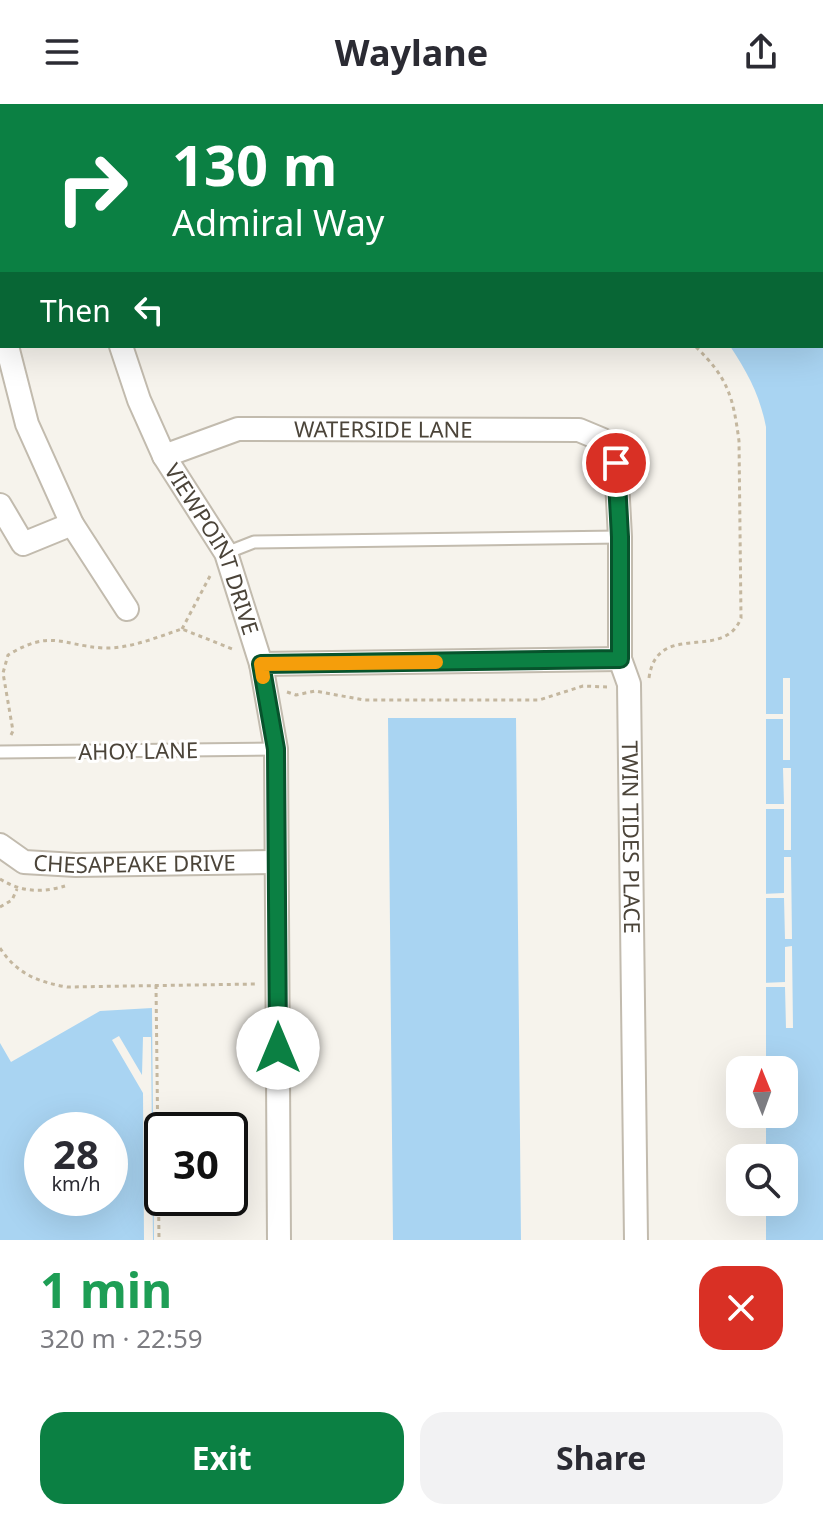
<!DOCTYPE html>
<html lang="en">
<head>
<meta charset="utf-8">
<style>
  :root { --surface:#fff; --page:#f2f2f3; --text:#2b2b33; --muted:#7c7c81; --accent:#0b8043 }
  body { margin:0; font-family:"Noto Sans",sans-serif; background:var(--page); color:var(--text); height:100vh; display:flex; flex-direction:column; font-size:30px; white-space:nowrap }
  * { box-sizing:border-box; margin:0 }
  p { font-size:26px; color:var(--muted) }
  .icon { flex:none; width:44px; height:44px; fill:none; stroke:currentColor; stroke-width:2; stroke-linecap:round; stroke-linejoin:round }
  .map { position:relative; height:1136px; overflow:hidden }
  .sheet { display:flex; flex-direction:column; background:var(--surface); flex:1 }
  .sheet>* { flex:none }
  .hud { position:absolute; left:0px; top:0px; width:824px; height:244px; box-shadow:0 8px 32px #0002; background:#0b8043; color:#fff; overflow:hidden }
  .needle { width:52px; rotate:359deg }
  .tools { position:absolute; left:726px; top:952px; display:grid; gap:16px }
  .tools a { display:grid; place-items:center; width:72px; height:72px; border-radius:16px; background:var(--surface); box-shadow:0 8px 32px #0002; font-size:40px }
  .speed { position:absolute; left:24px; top:1008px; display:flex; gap:16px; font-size:40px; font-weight:700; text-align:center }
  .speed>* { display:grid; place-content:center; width:104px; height:104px; border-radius:50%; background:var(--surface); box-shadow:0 8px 32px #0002; line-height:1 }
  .speed small { font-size:20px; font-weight:400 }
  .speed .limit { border:4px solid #111; border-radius:12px; background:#fff; color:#111 }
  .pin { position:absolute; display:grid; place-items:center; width:68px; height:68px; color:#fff; margin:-34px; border:4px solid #fff; border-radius:50%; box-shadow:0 2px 8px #0007 }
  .me { position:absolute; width:88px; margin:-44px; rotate:0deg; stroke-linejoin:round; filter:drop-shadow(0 0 6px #0008) }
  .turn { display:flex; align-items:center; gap:28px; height:168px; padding:0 40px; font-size:36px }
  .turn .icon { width:104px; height:104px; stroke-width:2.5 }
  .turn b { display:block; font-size:56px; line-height:68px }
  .then { display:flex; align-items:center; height:76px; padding:0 40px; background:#0003; gap:16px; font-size:30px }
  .round { display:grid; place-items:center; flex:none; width:84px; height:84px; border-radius:24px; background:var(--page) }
  .headline { display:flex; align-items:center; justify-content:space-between; height:136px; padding:0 40px }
  h1 { font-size:48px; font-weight:700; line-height:60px; color:#1e9e55 }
  .button { display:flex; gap:16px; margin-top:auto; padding:16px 40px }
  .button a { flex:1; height:92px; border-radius:24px; background:var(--accent); color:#fff; font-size:32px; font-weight:700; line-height:92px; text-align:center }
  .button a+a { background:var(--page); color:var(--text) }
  header { display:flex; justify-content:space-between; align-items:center; height:104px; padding:0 40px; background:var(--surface); font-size:36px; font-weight:700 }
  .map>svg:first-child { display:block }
</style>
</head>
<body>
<header><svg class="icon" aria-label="menu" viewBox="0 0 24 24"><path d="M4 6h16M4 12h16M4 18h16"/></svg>Waylane<svg class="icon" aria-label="share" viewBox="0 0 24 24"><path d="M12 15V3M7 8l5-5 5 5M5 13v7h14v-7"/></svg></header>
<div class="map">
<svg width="823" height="1136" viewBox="0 0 823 1136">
  <rect width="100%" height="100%" fill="#f6f3ec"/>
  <path fill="#a9d4f2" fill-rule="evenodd" d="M823 19V1136H766V1098H784V1054H766V1010H784V966H766V323C760 292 748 269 730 242H822Z
    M388 614H516L521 1136H393Z
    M152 904 154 1136H0V939L11 958 100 907ZM42 1026H110V1094H42Z"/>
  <path fill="#f6f3ec" d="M783 574H790V656H783V615H763V610H783Z
    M783 664H791V746H784V705H763V700H784Z
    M784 753H791L792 835H785L784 794H762V790L784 789Z
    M792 842 793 924H786L785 883H762V879L785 878V843Z
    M119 932 142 971 143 933H151L153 1136H144L143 989 112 936Z"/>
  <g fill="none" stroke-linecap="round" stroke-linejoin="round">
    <defs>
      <path id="service" d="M226 449 254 438 620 433
        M0 648 276 645"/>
      <g id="minor">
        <path d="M101 2V0"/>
        <path d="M0 181H2"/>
        <path d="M0 217 2 224"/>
        <path d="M7 242 27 320 72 420 127 505"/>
        <path id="s1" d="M121 242 139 296 164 352 226 449 261 560 276 645 279 1136"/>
        <path id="s2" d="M164 352 238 325 579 326 603 336 616 359 620 433V555L629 580 636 1136"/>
        <path d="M0 401 23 440 72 420"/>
        <path d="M261 560 620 555"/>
        <path id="s3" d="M0 741 24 758 76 761 276 758"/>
      </g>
    </defs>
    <use href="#service" stroke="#c2bbae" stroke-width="15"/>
    <use href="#minor" stroke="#c2bbae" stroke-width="26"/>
    <path stroke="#c4b79f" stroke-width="3" stroke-dasharray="4 4" stroke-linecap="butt" d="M337 2 338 0
      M182 525 210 472
      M649 574C657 515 724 559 741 514L739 337C733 292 728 274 695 242
      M287 588 296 591 315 587 364 596H539L583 582 607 583
      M11 631 13 627 3 569 8 551C51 525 60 541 103 544 130 545 157 533 182 525L235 546
      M0 775C21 788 41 789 65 782
      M0 803 12 796 17 785
      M0 844C17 870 38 878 67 883L258 880
      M156 881 159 1136"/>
    <use href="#service" stroke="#fff" stroke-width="11"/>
    <use href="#minor" stroke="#fff" stroke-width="22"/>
  </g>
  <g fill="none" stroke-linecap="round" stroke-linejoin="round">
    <defs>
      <path id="route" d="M278 944 276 645 261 560 620 555V433L616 359"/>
    </defs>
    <use href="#route" stroke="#07532c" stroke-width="20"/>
    <use href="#route" stroke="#0b8043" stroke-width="14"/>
    <path stroke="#f59e0b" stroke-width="14" d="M263 573 261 560 436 558"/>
  </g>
  <g text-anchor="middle" stroke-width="6" stroke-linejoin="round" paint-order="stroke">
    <g font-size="22" fill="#4b4439" stroke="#fff">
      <text dy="8" stroke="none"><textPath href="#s2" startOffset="224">WATERSIDE LANE</textPath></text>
      <text dy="8" stroke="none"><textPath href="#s1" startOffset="224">VIEWPOINT DRIVE</textPath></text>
      <text transform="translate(138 647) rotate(-1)" y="8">AHOY LANE</text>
      <text dy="8" stroke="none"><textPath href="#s2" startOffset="848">TWIN TIDES PLACE</textPath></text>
      <text dy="8" stroke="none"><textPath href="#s3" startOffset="140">CHESAPEAKE DRIVE</textPath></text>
    </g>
  </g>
</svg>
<div class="tools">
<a><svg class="needle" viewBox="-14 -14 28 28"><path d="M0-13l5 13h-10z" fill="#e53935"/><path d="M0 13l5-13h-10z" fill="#7c7c81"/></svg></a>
<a><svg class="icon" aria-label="search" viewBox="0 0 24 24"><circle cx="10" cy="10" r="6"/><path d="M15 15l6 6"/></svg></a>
</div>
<div class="speed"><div>28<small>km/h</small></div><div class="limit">30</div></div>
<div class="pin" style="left:616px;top:359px;background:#d93025"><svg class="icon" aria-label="arrive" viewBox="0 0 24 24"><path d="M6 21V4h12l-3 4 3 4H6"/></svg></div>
<svg class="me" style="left:278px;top:944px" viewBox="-20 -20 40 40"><circle r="19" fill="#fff"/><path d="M0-13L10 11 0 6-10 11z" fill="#0b8043"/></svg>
<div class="hud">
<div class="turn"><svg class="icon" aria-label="right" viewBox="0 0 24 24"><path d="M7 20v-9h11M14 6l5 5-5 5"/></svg><div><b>130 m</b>Admiral Way</div></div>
<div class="then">Then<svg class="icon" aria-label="left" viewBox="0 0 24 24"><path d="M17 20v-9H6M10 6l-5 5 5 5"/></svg></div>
</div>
</div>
<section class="sheet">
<div class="headline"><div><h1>1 min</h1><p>320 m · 22:59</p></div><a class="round" style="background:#d93025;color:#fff"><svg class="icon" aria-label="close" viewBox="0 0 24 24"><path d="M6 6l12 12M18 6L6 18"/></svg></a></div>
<div class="button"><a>Exit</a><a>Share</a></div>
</section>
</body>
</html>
